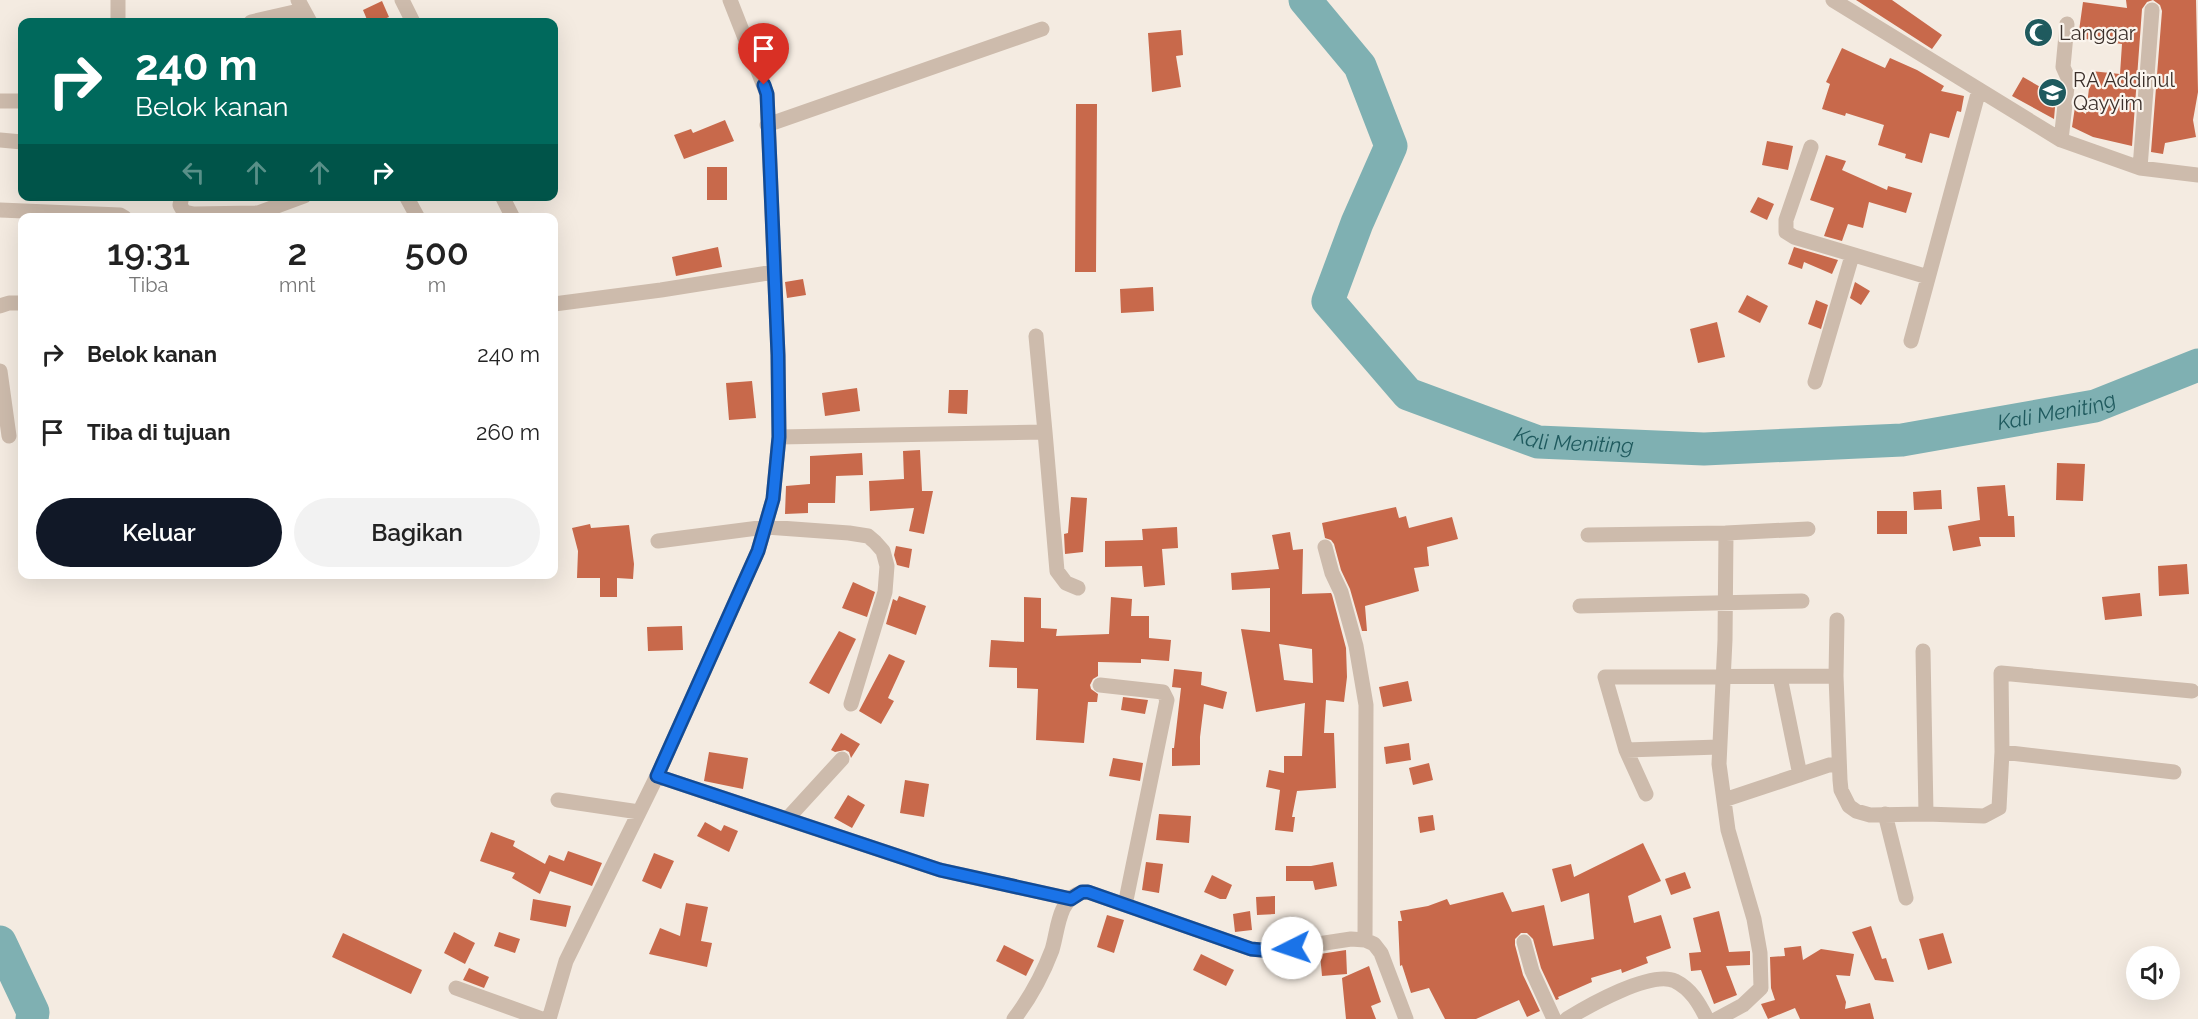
<!DOCTYPE html>
<html lang="id">
<head>
<meta charset="utf-8">
<style>
  :root { --surface:#fff; --page:#f2f2f2; --text:#222; --muted:#767676; --accent:#111827 }
  body { margin:0; font-family:Raleway,sans-serif; background:var(--page); color:var(--text); height:100vh; display:flex; flex-direction:column; font-size:22px; white-space:nowrap }
  * { box-sizing:border-box; margin:0 }
  p { font-size:20px; color:var(--muted) }
  .icon { flex:none; width:33px; height:33px; fill:none; stroke:currentColor; stroke-width:2; stroke-linecap:round; stroke-linejoin:round }
  .map { position:relative; flex:1; overflow:hidden }
  .drawer { position:absolute; left:18px; top:213px; width:540px; height:366px; display:flex; flex-direction:column; background:var(--surface); border-radius:12px; box-shadow:0 6px 24px #0002 }
  .drawer>* { flex:none }
  .top-card { position:absolute; left:18px; top:18px; width:540px; height:183px; border-radius:12px; box-shadow:0 6px 24px #0002; background:#00695c; color:#fff; overflow:hidden }
  .buttons { position:absolute; left:2126px; top:946px; display:grid; gap:12px }
  .buttons a { display:grid; place-items:center; width:54px; height:54px; border-radius:50%; background:var(--surface); box-shadow:0 6px 24px #0002; font-size:30px }
  .pin { position:absolute; display:grid; place-items:center; width:51px; height:51px; color:#fff; margin:-62px -26px; border-radius:50% 50% 50% 0; rotate:-45deg; box-shadow:0 0 6px #0007 }
  .pin .icon { rotate:45deg }
  .me { position:absolute; width:66px; margin:-33px; rotate:266deg; stroke-linejoin:round; filter:drop-shadow(0 0 4px #0008) }
  .turn { display:flex; align-items:center; gap:21px; height:126px; padding:0 18px; font-size:27px }
  .turn .icon { width:78px; height:78px; stroke-width:2.5 }
  .turn b { display:block; font-size:42px; line-height:51px }
  .lanes { display:flex; align-items:center; height:57px; padding:0 18px; background:#0003; justify-content:center; gap:30px; direction:ltr }
  .lanes .off { opacity:.35 }
  .eta { display:flex; justify-content:space-evenly; align-items:center; height:102px; text-align:center }
  .eta b { font-size:36px; font-weight:600; line-height:42px }
  .cta { display:flex; gap:12px; margin-top:auto; padding:12px 18px }
  .cta a { flex:1; height:69px; border-radius:36px; background:var(--accent); color:#fff; font-size:24px; font-weight:600; line-height:69px; text-align:center }
  .cta a+a { background:var(--page); color:var(--text) }
  ul { padding:0; list-style:none }
  li { display:flex; align-items:center; gap:18px; height:78px; padding:0 18px }
  li div { flex:1 }
  li b { display:block; font-size:22px }
  li em { font-style:normal }
  .map>svg:first-child { display:block }
</style>
</head>
<body>
<div class="map">
<svg width="2198" height="1019" viewBox="0 0 2198 1019">
  <rect width="100%" height="100%" fill="#f4ebe1"/>
  <g fill="none" stroke-linecap="round" stroke-linejoin="round">
    <g stroke="#7fb0b2" stroke-width="33">
      <path id="s1" d="M1305 0 1360 66 1391 146 1357 223 1328 301 1408 394 1538 442 1704 449 1902 440 2095 406 2198 365"/>
      <path d="M0 942 33 1012 32 1019"/>
    </g>
  </g>
  <path fill="#c8694b" fill-rule="evenodd" d="M1856 0H1892L1942 35 1932 49Z
    M2126 0H2196L2198 92 2193 120 2196 137 2165 143 2163 154 2151 152 2162 11 2160 5 2153 0 2147 2 2142 9 2132 146 2093 137 2072 127 2075 107 2086 114 2091 71 2120 74 2122 44 2078 38 2083 2 2127 8Z
    M382 1 389 17 377 22H368L363 10Z
    M1181 30 1183 55 1176 56 1181 87 1152 92 1148 33Z
    M1842 48 1885 68 1890 58 1917 70 1944 86 1941 91 1964 96 1961 112 1957 111 1949 138 1930 133 1922 163 1905 158 1906 154 1878 145 1884 125 1846 113 1845 116 1822 109 1830 84 1826 82Z
    M2023 77 2056 96 2054 119 2012 96Z
    M1076 104H1097L1096 272H1075Z
    M725 120 734 141 684 159 674 135 691 129 693 133Z
    M1767 141 1793 146 1788 170 1762 165Z
    M1826 155 1846 161 1842 170 1887 190 1888 186 1912 193 1906 213 1869 202 1863 228 1848 224 1842 241 1824 236 1834 208 1810 200Z
    M707 167H727V200H707Z
    M1758 197 1774 204 1767 220 1750 212Z
    M718 247 722 267 676 276 672 257Z
    M1794 247 1838 260 1832 274 1804 262 1802 269 1788 264Z
    M803 279 806 295 787 298 785 282Z
    M1855 282 1870 291 1861 305 1850 298Z
    M1153 287 1154 311 1121 313 1120 289Z
    M1747 295 1768 306 1760 323 1738 312Z
    M1816 300 1828 305 1821 329 1808 324Z
    M1717 322 1725 357 1698 363 1690 329Z
    M752 381 756 418 729 420 726 383Z
    M857 388 860 411 825 416 822 393Z
    M949 390H968L967 414 948 413Z
    M920 450 922 491H933L924 534 909 531 914 508 870 511 869 481 904 479 903 451Z
    M862 453 863 475 836 476 835 503H808V513L785 514 786 486 810 484V456Z
    M2057 463 2085 464 2083 501 2056 500Z
    M2005 485 2008 516H2014L2015 537H1979L1981 546 1953 551 1948 526 1980 520 1977 487Z
    M1941 490 1942 509 1914 510 1913 492Z
    M1071 497 1087 498 1083 552 1065 554 1064 534 1068 533Z
    M1396 507 1399 518 1406 516 1409 528 1452 517 1458 539 1427 547 1429 566 1414 568 1419 591 1365 606 1367 631H1362L1350 589 1341 570 1334 544 1331 540 1325 538 1322 523Z
    M1877 511H1907V534H1877Z
    M590 524 591 528 629 525 634 564 633 579 617 578V597H600V578H577L578 551 572 528Z
    M1177 527 1178 548 1162 549 1165 585 1144 587 1142 566 1105 567V541L1143 540 1142 529Z
    M1290 532 1293 550 1303 549 1302 594 1331 593 1332 595 1346 648 1347 677 1344 702 1326 700 1324 733H1334L1336 788 1297 791 1292 817H1295L1293 832 1275 830 1280 790 1266 787 1269 770 1284 773V756H1302L1305 703 1256 712 1241 629 1270 632V588L1232 590 1231 573 1279 569 1272 535ZM1279 644 1312 649 1313 683 1284 680Z
    M896 546 912 549 909 568 897 565 894 555Z
    M2187 564 2189 594 2159 596 2158 566Z
    M853 582 875 592 867 617 842 608Z
    M2140 593 2142 616 2105 620 2102 597Z
    M899 596 926 606 916 635 886 624 893 599 897 601Z
    M1024 597 1041 598V628L1057 629 1056 636 1109 634 1111 597 1132 599 1131 616H1149V638L1171 640 1169 661 1141 659V663L1098 662V676L1093 679 1090 685 1091 689 1098 694 1097 702H1088L1084 743 1036 740 1038 689 1017 688V668L989 667 991 640 1024 642Z
    M682 626 683 650 648 651 647 627Z
    M839 631 856 639 829 694 809 683Z
    M889 654 905 661 888 698 894 701 881 724 859 711Z
    M1174 669 1202 672 1201 685 1227 692 1223 709 1204 704 1200 737V765L1172 766V748H1174L1181 688 1172 687Z
    M1408 681 1412 701 1383 707 1379 687Z
    M1123 697 1148 700 1145 714 1121 710Z
    M841 733 860 744 851 758 849 752 845 750 835 752 831 750Z
    M1409 743 1411 760 1386 764 1384 747Z
    M709 752 748 758 743 789 704 781Z
    M1113 758 1143 763 1140 781 1109 776Z
    M1429 763 1433 780 1413 785 1409 768Z
    M905 780 929 784 924 817 900 813Z
    M848 795 865 805 852 828 834 818Z
    M1159 814 1191 816 1189 843 1156 840Z
    M1433 815 1435 830 1420 833 1418 817Z
    M705 822 721 831 724 825 738 831 729 852 697 836Z
    M491 832 515 841 513 846 545 864 549 855 564 861 568 851 602 863 592 886 550 871 540 894 512 878 515 873 480 861Z
    M1643 843 1661 881 1628 896 1634 923 1661 915 1671 948 1646 957 1648 963 1622 973 1621 969 1591 978 1592 982 1558 997 1559 999 1556 1000 1541 968 1533 939 1527 933H1521L1515 939V945L1523 975 1540 1011 1527 1017 1519 1000 1476 1019H1445L1429 988 1411 993 1402 965 1400 966 1398 921H1402L1400 911 1428 906 1447 899 1450 905 1503 892 1512 912 1544 905 1553 946 1594 939 1589 893 1561 902 1552 869 1571 864 1574 877Z
    M654 853 674 861 661 889 642 881Z
    M1146 862 1163 864 1159 893 1142 890Z
    M1333 862 1337 886 1315 890 1313 881H1286V866H1311Z
    M1685 872 1691 888 1671 895 1665 879Z
    M1212 875 1232 885 1226 899H1220L1204 892Z
    M1275 896V914L1257 915 1256 897Z
    M533 899 571 906 566 927 530 920Z
    M686 903 708 907 701 941 712 943 707 967 649 954 660 928 680 936Z
    M1250 911 1252 930 1235 932 1233 914Z
    M1719 911 1729 952 1750 951V965L1726 966 1737 995 1714 1004 1701 970 1691 971 1689 953 1701 952 1693 918Z
    M1107 915 1124 920 1114 953 1097 947Z
    M1871 926 1882 959 1886 958 1894 982 1875 980 1852 932Z
    M454 932 475 943 465 964 444 953Z
    M499 932 520 939 515 953 494 946Z
    M343 933 422 970 411 994 332 957Z
    M1943 933 1952 963 1928 970 1919 939Z
    M1004 945 1034 960 1026 976 996 961Z
    M1801 946 1803 960 1821 949 1854 954 1850 976 1836 975 1846 1002 1845 1009 1870 1003 1874 1019H1800L1795 1008 1768 1019 1761 1004 1775 1000 1771 988 1770 957 1785 956 1784 948Z
    M1346 950 1347 974 1322 976 1320 954Z
    M1201 954 1234 970 1226 986 1193 970Z
    M1369 966 1381 1002 1371 1006 1376 1019H1346L1342 978Z
    M469 968 489 977 484 988 463 980Z"/>
  <g fill="none" stroke-linecap="round" stroke-linejoin="round">
    <path stroke="#cdbbac" stroke-width="15" d="M298 0 310 22
      M402 0 413 22
      M1833 0 2061 140 2140 168 2198 175
      M118 22V0
      M251 22 303 10
      M0 101H22
      M767 125 1042 29
      M0 140 22 142
      M2061 140 2068 78 2063 67 2067 24
      M1811 147 1786 220V232L1794 237 1928 277
      M2140 168 2152 10
      M182 196 180 205 184 212 194 214 258 213 304 196
      M406 196 418 218
      M502 196 513 218
      M0 210 120 215 125 218
      M554 304 661 290 774 272
      M0 306 9 303H22
      M1911 341 1979 90
      M0 371 9 436
      M1815 382 1852 256
      M1045 432 1057 571 1066 583 1078 588
      M779 437 1045 432 1036 336
      M1726 533 1808 529
      M1588 535 1726 533 1725 640 1719 764 1728 830 1754 919 1760 953 1761 988 1743 1005 1717 1019
      M658 541 766 527 849 533 868 536 875 542 883 551 887 566 885 592 851 704
      M1325 547 1332 573 1341 592 1356 646 1366 705 1365 940
      M1580 606 1802 601
      M1837 620 1836 676 1840 780 1841 790 1849 806 1856 811 1870 815 1926 814 1984 816 1999 808 2002 752 2001 673 2192 691
      M1923 651 1926 814
      M1780 677 1800 775
      M1100 685 1163 692 1167 700 1125 905
      M1626 750 1719 747
      M2002 752 2174 772
      M657 776 940 870 1071 899
      M1646 794 1626 750 1605 677 1836 676
      M558 800 639 812
      M1724 800 1829 765 1839 764
      M1885 814 1906 898
      M787 819 842 759
      M1524 942 1532 971 1554 1019
      M456 988 542 1019
      M549 1019 566 961 657 776 758 551 773 499 779 437 778 355 767 94 730 0
      M1014 1019C1030 998 1043 974 1052 950 1056 937 1057 922 1063 909 1068 899 1076 892 1088 892L1251 949 1272 951 1351 939 1365 940 1374 944 1381 953 1406 1019
      M1567 1019C1588 1006 1651 970 1675 981 1691 989 1699 1003 1707 1019"/>
  </g>
  <g fill="none" stroke-linecap="round" stroke-linejoin="round">
    <defs>
      <path id="route" d="M764 85 767 94 778 355 779 437 773 499 758 551 657 776 940 870 1071 899 1082 892H1088L1251 949 1272 951 1292 948"/>
    </defs>
    <use href="#route" stroke="#114b97" stroke-width="15"/>
    <use href="#route" stroke="#1a73e8" stroke-width="10"/>
  </g>
  <defs>
    <symbol id="mosque-disc" viewBox="-11 -11 22 22"><circle r="9.5" fill="#1f5a5e" stroke="#fbf5ee"/><path d="M3.5-4.9A6 6 0 1 0 3.5 4.9A5 5 0 1 1 3.5-4.9Z" fill="#fff"/></symbol>
    <symbol id="school-disc" viewBox="-11 -11 22 22"><circle r="9.5" fill="#1f5a5e" stroke="#fbf5ee"/><path d="M0-5L7-2L0 1L-7-2ZM-4 1L0 2.5L4 1V4Q0 6-4 4Z" fill="#fff"/></symbol>
  </defs>
  <g fill-rule="evenodd">
    <use href="#mosque-disc" x="2022" y="16" width="33" height="33"/>
    <use href="#school-disc" x="2036" y="76" width="33" height="33"/>
  </g>
  <g text-anchor="middle" stroke-width="4.5" stroke-linejoin="round" paint-order="stroke">
    <g font-size="20" fill="#3b302b" stroke="#fbf5ee" text-anchor="start">
      <text x="2059" y="40">Langgar</text>
      <text x="2073" y="87">RA Addinul<tspan x="2073" dy="23">Qayyim</tspan></text>
    </g>
    <g font-size="21" font-style="italic" fill="#1f5a5e" stroke="#fbf5ee">
      <text dy="7" stroke="none"><textPath href="#s1" startOffset="1122">Kali Meniting</textPath></text>
      <text dy="7" stroke="none"><textPath href="#s1" startOffset="636">Kali Meniting</textPath></text>
    </g>
  </g>
</svg>
<div class="buttons">
<a><svg class="icon" aria-label="sound" viewBox="0 0 24 24"><path d="M4 9h4l5-4v14l-5-4H4zM17 9q2 3 0 6"/></svg></a>
</div>
<div class="pin" style="left:764px;top:85px;background:#d93025"><svg class="icon" aria-label="arrive" viewBox="0 0 24 24"><path d="M6 21V4h12l-3 4 3 4H6"/></svg></div>
<svg class="me" style="left:1292px;top:948px" viewBox="-20 -20 40 40"><circle r="19" fill="#fff"/><path d="M0-13L10 11 0 6-10 11z" fill="#1a73e8"/></svg>
<div class="top-card">
<div class="turn"><svg class="icon" aria-label="right" viewBox="0 0 24 24"><path d="M7 20v-9h11M14 6l5 5-5 5"/></svg><div><b>240 m</b>Belok kanan</div></div>
<div class="lanes"><svg class="icon off" aria-label="left" viewBox="0 0 24 24"><path d="M17 20v-9H6M10 6l-5 5 5 5"/></svg><svg class="icon off" aria-label="ahead" viewBox="0 0 24 24"><path d="M12 20V5M6 11l6-6 6 6"/></svg><svg class="icon off" aria-label="ahead" viewBox="0 0 24 24"><path d="M12 20V5M6 11l6-6 6 6"/></svg><svg class="icon" aria-label="right" viewBox="0 0 24 24"><path d="M7 20v-9h11M14 6l5 5-5 5"/></svg></div>
</div>
<section class="drawer">
<div class="eta">
<div><b>19:31</b><p>Tiba</p></div>
<div><b>2</b><p>mnt</p></div>
<div><b>500</b><p>m</p></div>
</div>
<ul>
<li><svg class="icon" aria-label="right" viewBox="0 0 24 24"><path d="M7 20v-9h11M14 6l5 5-5 5"/></svg><div><b>Belok kanan</b></div><em>240 m</em></li>
<li><svg class="icon" aria-label="arrive" viewBox="0 0 24 24"><path d="M6 21V4h12l-3 4 3 4H6"/></svg><div><b>Tiba di tujuan</b></div><em>260 m</em></li>
</ul>
<div class="cta"><a>Keluar</a><a>Bagikan</a></div>
</section>
</div>
</body>
</html>
